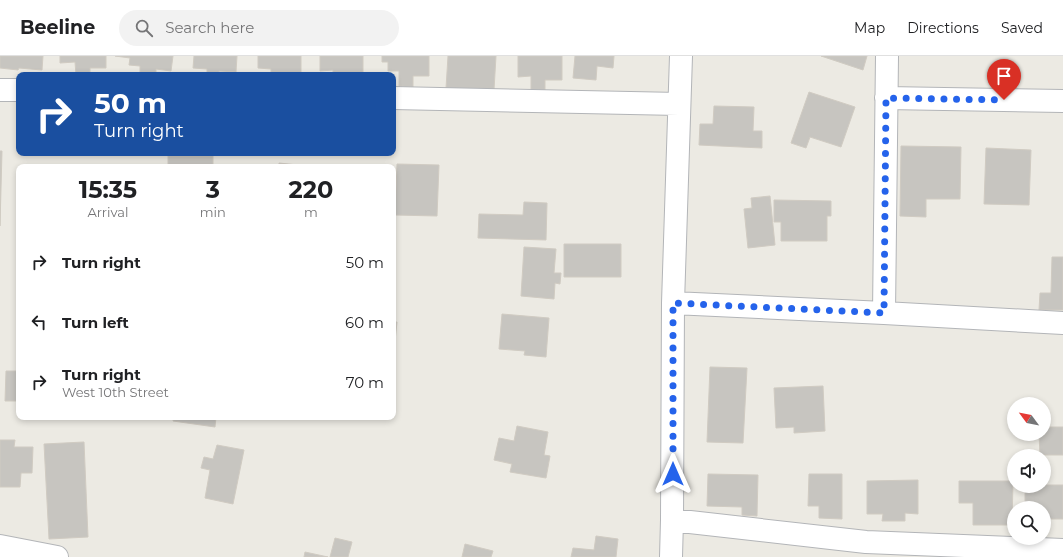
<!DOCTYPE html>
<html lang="en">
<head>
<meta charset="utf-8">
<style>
  :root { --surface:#fff; --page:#f2f2f2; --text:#202124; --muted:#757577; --line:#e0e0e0 }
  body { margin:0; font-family:Montserrat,sans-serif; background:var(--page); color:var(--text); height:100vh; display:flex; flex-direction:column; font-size:15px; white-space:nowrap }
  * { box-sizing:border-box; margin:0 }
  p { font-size:13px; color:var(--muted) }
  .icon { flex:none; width:22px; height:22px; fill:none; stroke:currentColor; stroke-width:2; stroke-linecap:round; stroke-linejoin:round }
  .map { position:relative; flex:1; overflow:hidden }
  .panel { position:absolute; left:16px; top:108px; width:380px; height:256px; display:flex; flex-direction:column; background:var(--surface); border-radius:8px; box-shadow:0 2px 6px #0003 }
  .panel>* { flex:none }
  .guide { position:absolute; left:16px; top:16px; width:380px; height:84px; border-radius:8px; box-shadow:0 2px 6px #0003; background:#1a4fa0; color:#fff; overflow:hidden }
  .needle { width:26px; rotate:302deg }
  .buttons { position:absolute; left:1007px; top:341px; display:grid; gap:8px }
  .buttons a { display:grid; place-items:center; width:44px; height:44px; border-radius:50%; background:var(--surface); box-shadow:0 2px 6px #0003; font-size:20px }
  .pin { position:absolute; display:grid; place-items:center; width:34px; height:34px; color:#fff; margin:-41px -17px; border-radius:50% 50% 50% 0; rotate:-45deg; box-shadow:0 0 4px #0007 }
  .pin .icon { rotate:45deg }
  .me { position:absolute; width:44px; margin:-22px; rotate:0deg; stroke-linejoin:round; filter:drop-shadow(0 0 3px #0008) }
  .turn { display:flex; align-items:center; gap:14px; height:84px; padding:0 12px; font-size:18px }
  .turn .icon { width:52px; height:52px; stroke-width:2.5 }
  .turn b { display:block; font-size:28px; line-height:34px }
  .eta { display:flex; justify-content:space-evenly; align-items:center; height:68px; text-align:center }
  .eta b { font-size:24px; font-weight:700; line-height:28px }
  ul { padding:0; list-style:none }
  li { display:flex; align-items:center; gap:12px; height:60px; padding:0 12px }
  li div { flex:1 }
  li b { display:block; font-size:15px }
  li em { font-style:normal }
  header { display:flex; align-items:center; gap:24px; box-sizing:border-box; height:56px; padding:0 20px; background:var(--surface); border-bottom:1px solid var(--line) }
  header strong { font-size:19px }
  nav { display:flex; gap:22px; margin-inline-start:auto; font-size:14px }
  .search { width:280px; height:36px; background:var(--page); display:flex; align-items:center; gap:10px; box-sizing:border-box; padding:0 14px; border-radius:22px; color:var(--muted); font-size:15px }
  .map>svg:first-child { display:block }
</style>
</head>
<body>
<header>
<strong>Beeline</strong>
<div class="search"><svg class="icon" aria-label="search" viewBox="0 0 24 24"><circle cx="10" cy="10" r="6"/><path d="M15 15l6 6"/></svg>Search here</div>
<nav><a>Map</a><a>Directions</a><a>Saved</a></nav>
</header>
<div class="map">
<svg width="1063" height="501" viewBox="0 0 1063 501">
  <rect width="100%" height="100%" fill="#eceae3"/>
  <path fill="#c7c5c0" stroke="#d0cbc2" d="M0 0H43L42 14 19 12 18 14 0 12Z
    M60 0H106V12H90V19H76L75 6 60 7Z
    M115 0H173L171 15 156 13V19H140V10L129 9 130 2Z
    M194 0H237L236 16 219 15V19H207V13L193 12Z
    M258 0H301V18L284 17V19H271V13L258 12Z
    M320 0H363V18L333 19V14L320 15Z
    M382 0H429V20H413V31L399 30V15H388V6H382Z
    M448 0H496L494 34 446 32Z
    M518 0H562V24H545V34H531V20L518 21Z
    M575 0H614L613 12 597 10 596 24 573 22Z
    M821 0H867L863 14Z
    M809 36 855 51 841 91 810 81 806 92 791 87Z
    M714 50 754 51 753 75H762V92L699 89 700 68H713Z
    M901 90 961 91 960 143H926V161L900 160Z
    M986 92 1031 94 1029 149 984 148Z
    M0 95H2L0 170Z
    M168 100H213V111H168Z
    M279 107 307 110V111H279Z
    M397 108 439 109 437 160 395 159Z
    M770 140 775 189 748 192 744 153 752 152 751 142Z
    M774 144 831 145V160H827V185H781V166H774Z
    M524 146 547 147 546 184 478 182 479 158 523 159Z
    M564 188H621V221H564Z
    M524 191 556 193 554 217H561L560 228 555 227 554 243 521 240Z
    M1052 201H1063V254H1039L1040 237H1051Z
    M502 258 549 262 546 301 524 299 525 295 499 293Z
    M393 266H397L393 304Z
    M710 311 747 312 743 387 707 386Z
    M6 315H19V345H5Z
    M823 330 825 375 794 377V371L776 372 774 332Z
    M174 361H216L215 371 173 365Z
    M517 370 548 376 544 399 550 400 546 422 510 416 512 408 494 404 499 382 514 385Z
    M1044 371H1063V399H1040L1039 378H1044Z
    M0 384H15L14 391H33L32 417H21L20 431H0Z
    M84 386 88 481 49 483 44 388Z
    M217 389 244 394 233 448 205 442 210 414 201 412 204 401 213 403Z
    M708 418 758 419 757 460 742 459V451L707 450Z
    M809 418H842V463L819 462V450H808Z
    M918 424V458L905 457V465H882L883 458H867V425Z
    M959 425H1013L1012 469H973V447H959Z
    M1044 429H1063V463H1044V452H1025V430H1044Z
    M596 480 618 483 616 501H571L573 492 594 494Z
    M335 482 352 486 348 501H330Z
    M465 488 493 495 491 501H462Z
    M305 496 328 501H304Z"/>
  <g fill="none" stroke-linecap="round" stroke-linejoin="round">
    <defs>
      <path id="minor" d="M0 34H19
        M393 42 679 48
        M886 42 1063 45
        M673 247 884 257 1063 267
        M884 257 887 0
        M672 464 866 486 1063 494
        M0 490 57 501
        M671 501 672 464 673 247 681 0"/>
    </defs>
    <use href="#minor" stroke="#b3b5b8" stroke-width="24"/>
    <use href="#minor" stroke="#fff" stroke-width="22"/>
  </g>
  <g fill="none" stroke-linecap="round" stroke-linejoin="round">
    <path stroke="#2563eb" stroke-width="7" stroke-dasharray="0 12.6" d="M673 418V247L884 257 886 42 1004 44"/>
  </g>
</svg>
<div class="buttons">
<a><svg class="needle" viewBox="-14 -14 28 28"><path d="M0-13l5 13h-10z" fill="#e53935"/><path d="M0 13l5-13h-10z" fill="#757577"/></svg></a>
<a><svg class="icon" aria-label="sound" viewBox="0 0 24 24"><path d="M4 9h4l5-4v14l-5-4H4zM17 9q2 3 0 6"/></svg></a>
<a><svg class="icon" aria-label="search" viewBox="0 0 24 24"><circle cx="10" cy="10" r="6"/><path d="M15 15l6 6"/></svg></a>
</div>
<div class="pin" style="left:1004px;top:44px;background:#d93025"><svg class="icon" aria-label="arrive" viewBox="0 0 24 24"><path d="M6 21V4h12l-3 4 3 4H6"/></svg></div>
<svg class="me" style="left:673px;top:418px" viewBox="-20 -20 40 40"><path d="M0-17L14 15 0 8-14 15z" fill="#2563eb" stroke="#fff" stroke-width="4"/></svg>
<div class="guide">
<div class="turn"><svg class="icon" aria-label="right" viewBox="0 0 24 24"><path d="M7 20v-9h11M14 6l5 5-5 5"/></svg><div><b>50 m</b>Turn right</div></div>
</div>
<section class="panel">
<div class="eta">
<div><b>15:35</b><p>Arrival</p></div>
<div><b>3</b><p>min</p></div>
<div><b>220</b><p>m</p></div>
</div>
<ul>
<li><svg class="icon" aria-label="right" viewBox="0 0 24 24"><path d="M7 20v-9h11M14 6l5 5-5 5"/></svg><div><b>Turn right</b></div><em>50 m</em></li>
<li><svg class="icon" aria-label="left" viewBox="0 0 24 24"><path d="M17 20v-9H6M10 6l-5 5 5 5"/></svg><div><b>Turn left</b></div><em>60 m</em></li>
<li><svg class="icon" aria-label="right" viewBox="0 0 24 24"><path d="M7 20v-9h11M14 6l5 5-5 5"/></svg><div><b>Turn right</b><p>West 10th Street</p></div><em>70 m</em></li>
</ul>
</section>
</div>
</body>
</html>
